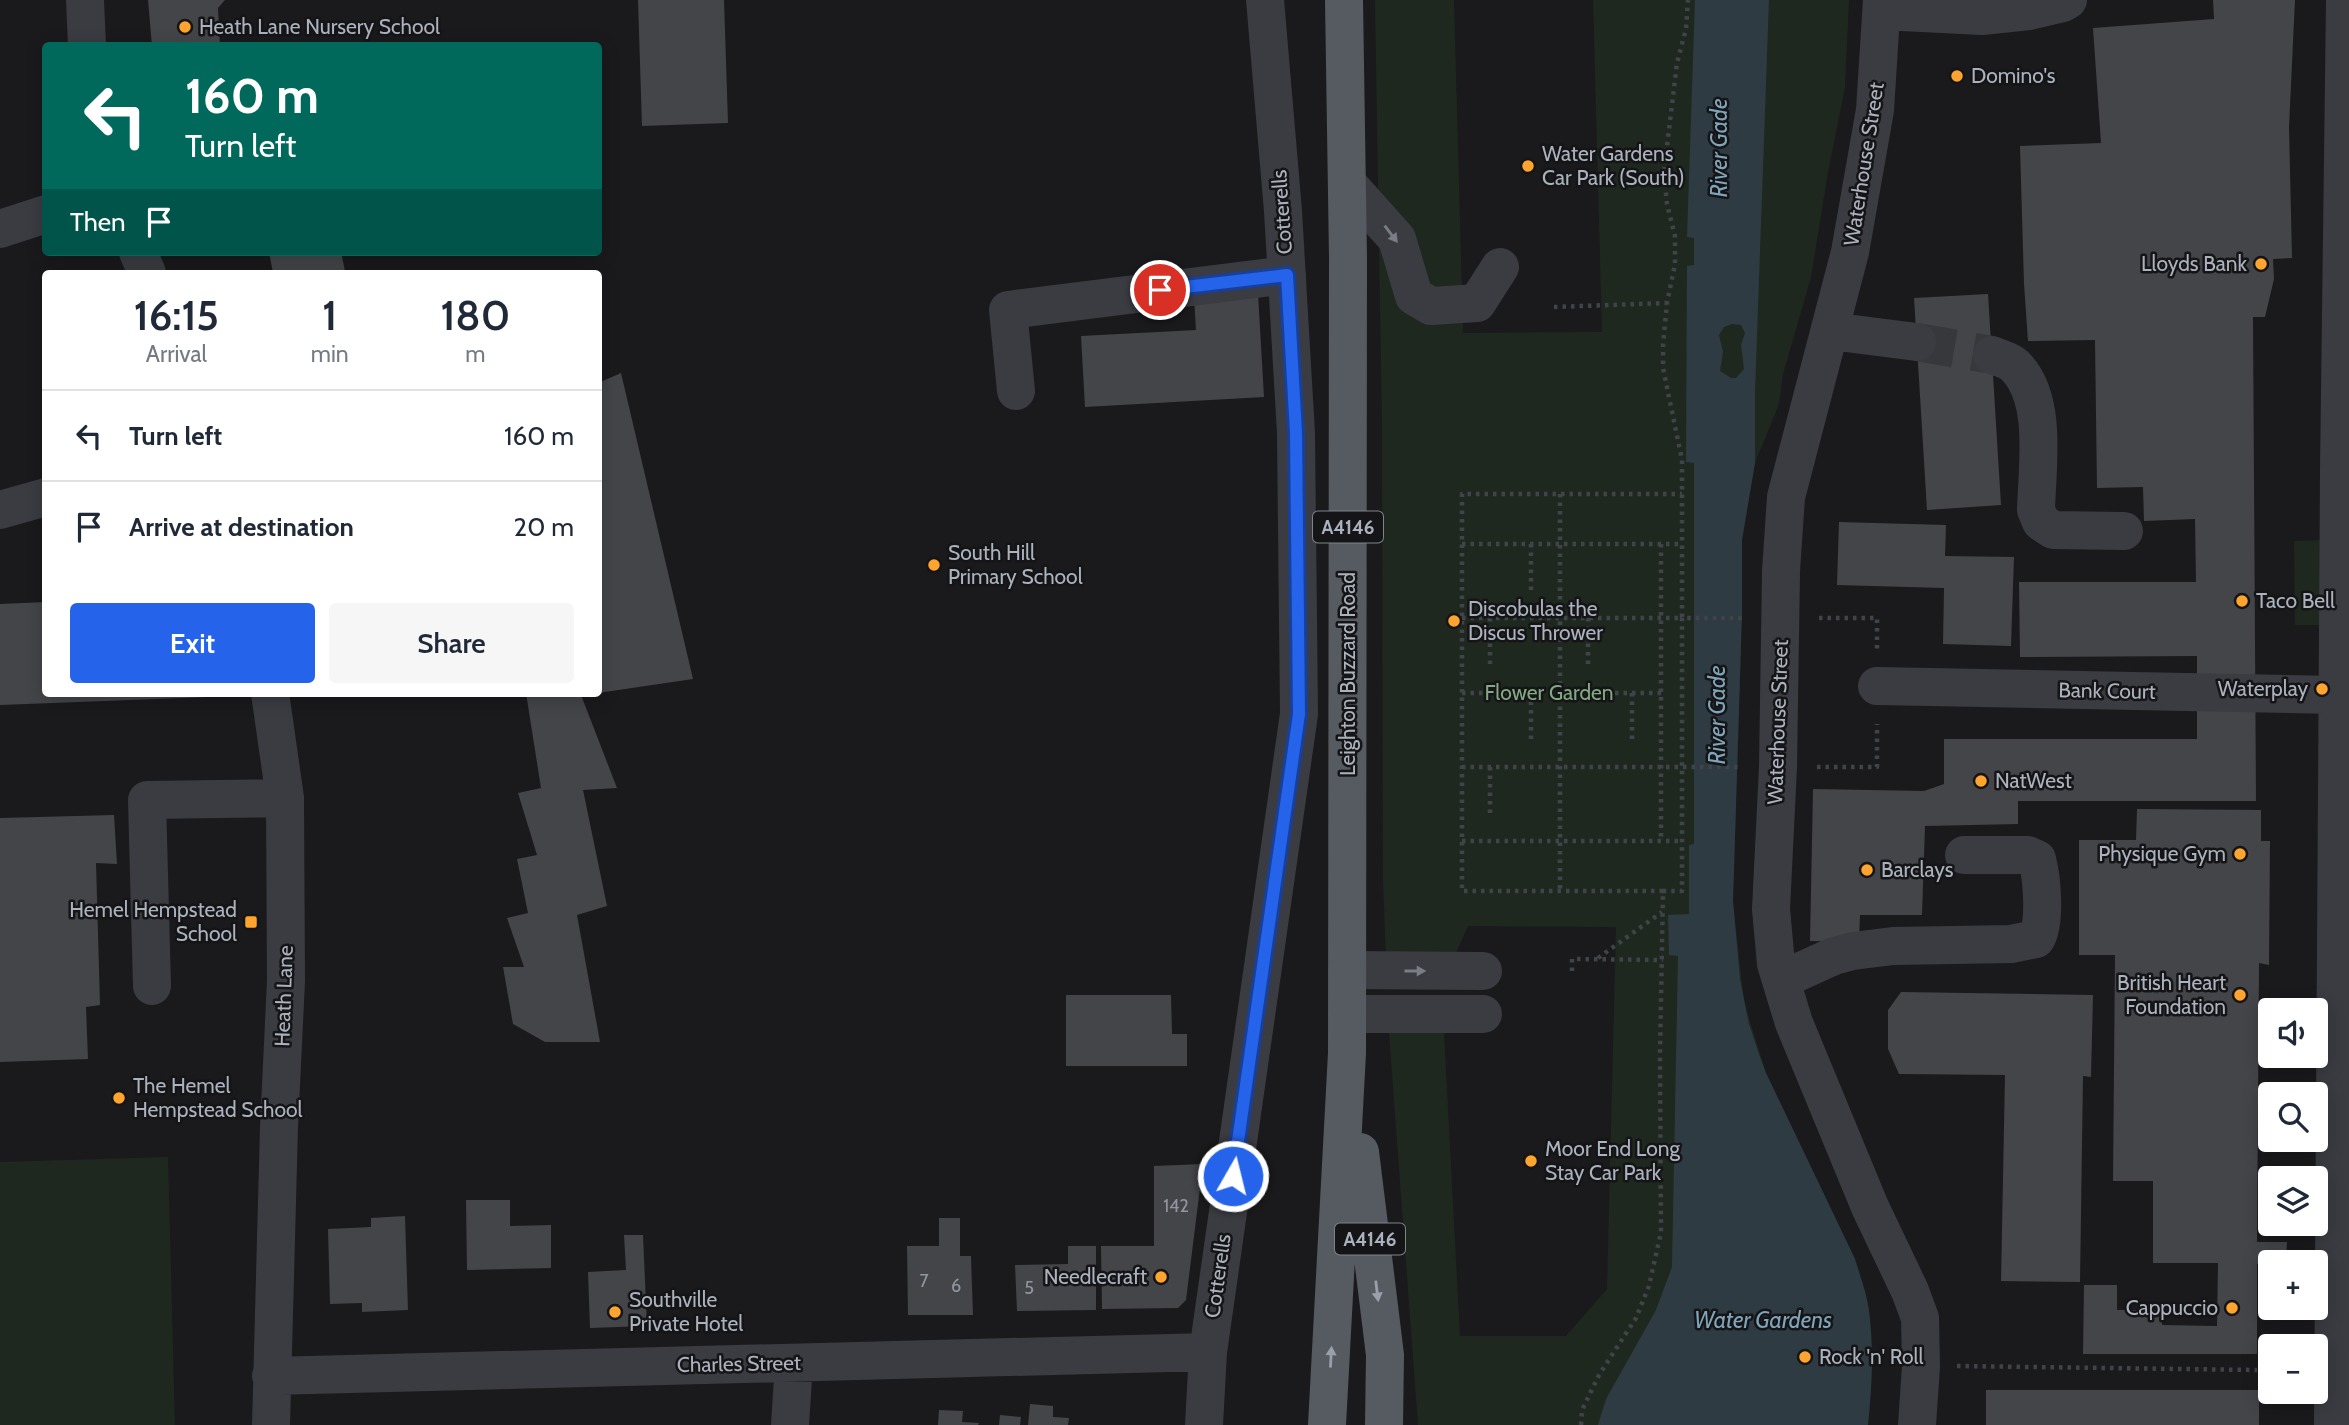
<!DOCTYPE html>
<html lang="en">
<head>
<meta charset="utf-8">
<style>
  :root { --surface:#fff; --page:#f6f6f7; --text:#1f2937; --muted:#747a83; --line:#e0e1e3; --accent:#2563eb }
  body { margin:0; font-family:Cabin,sans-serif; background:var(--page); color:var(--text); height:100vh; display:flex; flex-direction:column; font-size:26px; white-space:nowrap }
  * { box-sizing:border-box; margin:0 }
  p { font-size:23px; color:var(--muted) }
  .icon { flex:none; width:38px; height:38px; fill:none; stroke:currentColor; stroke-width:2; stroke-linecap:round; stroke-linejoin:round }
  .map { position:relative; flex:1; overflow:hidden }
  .drawer { position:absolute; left:42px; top:270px; width:560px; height:427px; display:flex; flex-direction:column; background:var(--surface); border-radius:7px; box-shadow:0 4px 18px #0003 }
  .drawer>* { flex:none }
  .top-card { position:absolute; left:42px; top:42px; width:560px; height:214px; border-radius:7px; box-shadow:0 4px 18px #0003; background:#00695c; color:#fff; overflow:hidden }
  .controls { position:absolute; left:2258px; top:998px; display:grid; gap:14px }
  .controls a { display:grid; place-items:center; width:70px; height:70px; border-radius:7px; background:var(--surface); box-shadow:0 4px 18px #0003; font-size:35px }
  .pin { position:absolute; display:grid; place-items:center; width:60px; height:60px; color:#fff; margin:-30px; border:4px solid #fff; border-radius:50%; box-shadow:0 2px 7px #0007 }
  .me { position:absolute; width:77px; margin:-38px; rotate:8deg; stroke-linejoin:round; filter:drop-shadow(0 0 5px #0008) }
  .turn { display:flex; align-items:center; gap:24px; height:147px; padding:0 28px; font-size:32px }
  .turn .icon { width:91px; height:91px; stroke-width:2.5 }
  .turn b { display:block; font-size:49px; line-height:60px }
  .then { display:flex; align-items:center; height:66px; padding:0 28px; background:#0003; gap:14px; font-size:26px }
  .eta { display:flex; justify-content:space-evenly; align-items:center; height:119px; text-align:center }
  .eta b { font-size:42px; font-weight:600; line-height:49px }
  .action { display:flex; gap:14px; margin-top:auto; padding:14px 28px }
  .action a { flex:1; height:80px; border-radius:7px; background:var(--accent); color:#fff; font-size:28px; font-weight:600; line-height:80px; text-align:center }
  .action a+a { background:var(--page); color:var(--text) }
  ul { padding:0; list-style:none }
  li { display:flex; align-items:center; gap:21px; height:91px; padding:0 28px; border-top:2px solid var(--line) }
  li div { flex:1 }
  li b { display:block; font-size:26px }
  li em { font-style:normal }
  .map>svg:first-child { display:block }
</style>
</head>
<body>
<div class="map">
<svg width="2349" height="1425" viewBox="0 0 2349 1425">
  <rect width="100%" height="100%" fill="#1a1a1c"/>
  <path fill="#1f281f" d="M1375 0H1454L1463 333 1602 332 1593 0H1849L1845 87 1828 172 1811 277 1783 374 1779 404 1755 463 1742 540V613L1733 901 1744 1002 1766 1073 1855 1259 1861 1280 1869 1310 1872 1360 1868 1425H1418L1389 1033H1444L1460 1336H1566L1607 1289 1616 927 1468 926 1454 958H1386L1383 881 1382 424Z
    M2329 540 2330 625H2295L2294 541Z
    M168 1157 175 1425H0V1162Z"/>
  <path fill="#2e3b42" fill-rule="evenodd" d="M1695 0H1769L1755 392V463L1742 540V613L1733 901 1740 979 1749 1024 1759 1054 1766 1073 1855 1259C1860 1276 1867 1294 1869 1311 1874 1348 1872 1388 1868 1425H1598L1606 1399 1656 1310 1672 1267 1678 956 1669 955 1668 915 1689 914V845L1694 844V463L1686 462 1687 266 1694 265V238L1687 237ZM1732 324 1741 325 1745 333 1741 345 1744 369 1736 378H1731L1720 371 1723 352 1719 335 1724 327Z"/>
  <path fill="#444549" d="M148 0H225L218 8 220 46H152Z
    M638 0H724L728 123 642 126Z
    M2213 0H2295L2289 127 2292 258 2273 259 2274 279 2265 317H2253L2256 801H2018V824L1925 826 1922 915H1860L1859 942 1810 941 1813 789 1924 791 1944 784V739H2197V656L2020 657 2019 582H2196L2195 519 2144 521 2143 487 2097 488 2095 340 2028 341 2024 284 2020 146 2101 143 2093 28 2214 19Z
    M269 252H341L345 271 334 273H273Z
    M1258 294 1264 397 1085 407 1081 336 1196 330 1194 297Z
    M1988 294 2001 505 1927 510 1914 298Z
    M621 373 693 679 598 693V383Z
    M1839 522 1946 525 1945 556 2014 557 2011 646 1943 644 1944 588 1837 585Z
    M46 602V693H209V697L0 705V604Z
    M526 693H586L581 695 617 788 583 790 607 906 577 915 600 1042H545L513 1024 503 967H524L507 918 528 913 517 859 537 855 518 793 541 788Z
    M2137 809 2261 810V841H2270L2269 965 2259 963 2257 1242H2287L2286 1262 2257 1264V1354H2083L2084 1285H2117V1310H2162V1325L2217 1326 2218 1263H2153V1181H2113L2115 955H2079V840H2136Z
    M114 815 117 864 96 863 100 1005 86 1007 88 1059 0 1062V818Z
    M1901 992 2093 995 2091 1077 2083 1076 2080 1282 2001 1281 2005 1075 1899 1074 1888 1049V1010Z
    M1066 995H1171L1172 1034H1187V1066H1066Z
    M1203 1164 1186 1300 1178 1308 1102 1309 1101 1246H1154V1166Z
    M466 1200H510V1226L551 1225V1268L467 1270Z
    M405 1216 408 1310 362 1312V1303L330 1304 328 1229 371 1227V1218Z
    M939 1218H960V1256H971L973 1315H908L907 1246H939Z
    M624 1235H643L647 1326 590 1328 588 1272 626 1270Z
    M1068 1246H1096V1310L1017 1311 1015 1265 1068 1264Z
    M1986 1390H2259V1425H1986Z
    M1030 1404 1053 1406V1417L1069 1418 1068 1425H1028Z
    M939 1410 963 1411 962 1422 979 1423 978 1425H938Z
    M1000 1415 1021 1417 1020 1425H999Z"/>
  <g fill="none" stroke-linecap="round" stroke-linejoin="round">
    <path stroke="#37383c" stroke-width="38" stroke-dasharray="38 19" stroke-linecap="butt" d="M1917 342 1992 355"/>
    <path stroke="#404349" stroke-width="4.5" stroke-dasharray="3.5 5" stroke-linecap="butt" d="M1554 307 1667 303
      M1560 494V891
      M1462 544H1682
      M1531 544V593
      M1661 544V841
      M1462 618H1682V460L1663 368V345L1667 303 1675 264V236L1667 204 1664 171 1677 63 1686 29 1688 0
      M1490 618V667
      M1588 618V667
      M1819 618H1877V649
      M1462 693H1661
      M1531 693V742
      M1632 693V742
      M1462 767H1742
      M1490 767V816
      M1817 767H1877V724
      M1462 841H1682
      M1663 891H1462V494H1682
      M1598 958 1662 912
      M1572 971V959L1663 960
      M1957 1366 2257 1370
      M1581 1425 1582 1410 1599 1375 1636 1318 1649 1286 1661 1232 1660 1055 1663 891H1682V618H1743"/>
    <path stroke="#3a3c42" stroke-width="38" d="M85 0 87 46
      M1882 0 1875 110 1850 252 1786 497 1781 571 1778 767 1771 909 1776 964 1794 1023 1870 1207 1910 1291 1920 1318 1921 1366 1917 1425
      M1882 11 1982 16 2029 11 2063 3 2068 0
      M1347 183 1397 239 1414 296 1431 306 1477 303 1500 267
      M0 229 46 214
      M138 252 147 273
      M1830 331 1917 342
      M1992 355C1999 358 2011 361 2016 367 2048 400 2037 468 2036 510L2041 522 2053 530 2124 531
      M1016 391 1008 310 1287 275
      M0 510 46 497
      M1877 686 2337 695
      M270 693 285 798 286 981 279 1127 271 1425
      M1347 970 1483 971
      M1781 980 1834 956 1853 951 1893 946 2011 944 2036 939C2046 923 2042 878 2037 859L2028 855H1964
      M152 986 147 800 285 798
      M1347 1014H1483
      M271 1376 1208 1352
      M790 1425 794 1363
      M1204 1425 1208 1352 1299 714 1296 433 1283 211 1265 0
      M2333 1425 2339 470 2345 0"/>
    <path stroke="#565a61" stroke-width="38" d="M1360 1152 1385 1355 1384 1425
      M1327 1425 1347 1053 1348 258 1344 0"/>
  </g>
  <defs><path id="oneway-solid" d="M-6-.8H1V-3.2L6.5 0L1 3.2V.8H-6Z" transform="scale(1.75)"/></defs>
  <g fill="#787d86">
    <use href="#oneway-solid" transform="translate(1391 234) rotate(53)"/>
    <use href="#oneway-solid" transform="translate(1415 971)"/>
  </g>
  <g fill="#9aa0ab">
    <use href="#oneway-solid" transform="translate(1377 1291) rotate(83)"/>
    <use href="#oneway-solid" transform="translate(1331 1357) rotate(-87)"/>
  </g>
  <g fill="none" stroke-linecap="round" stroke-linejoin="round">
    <defs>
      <path id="route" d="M1160 290 1287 275 1296 433 1299 714 1233 1176"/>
    </defs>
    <use href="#route" stroke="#184099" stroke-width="18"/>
    <use href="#route" stroke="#2563eb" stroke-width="12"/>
  </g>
  <g fill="#ffa52f" stroke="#151517" stroke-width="2.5">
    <circle cx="185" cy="27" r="7"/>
    <circle cx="1957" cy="76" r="7"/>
    <circle cx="1528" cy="166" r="7"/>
    <circle cx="2261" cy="264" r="7"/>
    <circle cx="934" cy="565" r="7"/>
    <circle cx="2242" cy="601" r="7"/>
    <circle cx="1454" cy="621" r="7"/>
    <circle cx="2322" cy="689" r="7"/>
    <circle cx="1981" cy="781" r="7"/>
    <circle cx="2240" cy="854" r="7"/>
    <circle cx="1867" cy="870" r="7"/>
    <rect x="244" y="915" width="14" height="14" rx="3.5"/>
    <circle cx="2240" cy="995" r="7"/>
    <circle cx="119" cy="1098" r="7"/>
    <circle cx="1531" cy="1161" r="7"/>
    <circle cx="1161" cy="1277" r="7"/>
    <circle cx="2232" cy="1308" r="7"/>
    <circle cx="615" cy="1312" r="7"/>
    <circle cx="1805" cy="1357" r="7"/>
  </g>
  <g text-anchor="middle" stroke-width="5" stroke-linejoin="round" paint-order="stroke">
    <g font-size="18" fill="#9197a0">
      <text x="1176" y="1212">142</text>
      <text x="924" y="1287">7</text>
      <text x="956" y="1292">6</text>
      <text x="1029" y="1294">5</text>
    </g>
    <g fill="#151517" stroke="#7e838b" stroke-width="2">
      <rect x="1313" y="511.5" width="70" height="31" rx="5"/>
      <rect x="1335" y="1223.5" width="70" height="31" rx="5"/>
    </g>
    <g font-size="19" font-weight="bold" fill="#abb2bd">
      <text x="1348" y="534">A4146</text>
      <text x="1370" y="1246">A4146</text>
    </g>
    <g font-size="21" fill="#abb2bd" stroke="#151517" text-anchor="start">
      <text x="199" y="34">Heath Lane Nursery School</text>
      <text x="1971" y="83">Domino's</text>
      <text x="1542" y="161">Water Gardens<tspan x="1542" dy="24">Car Park (South)</tspan></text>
      <text x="2247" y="271" text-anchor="end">Lloyds Bank</text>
      <text x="948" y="560">South Hill<tspan x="948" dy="24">Primary School</tspan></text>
      <text x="2256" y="608">Taco Bell</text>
      <text x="1468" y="616">Discobulas the<tspan x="1468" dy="24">Discus Thrower</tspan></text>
      <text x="2308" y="696" text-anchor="end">Waterplay</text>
      <text x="1995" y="788">NatWest</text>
      <text x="2226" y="861" text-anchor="end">Physique Gym</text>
      <text x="1881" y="877">Barclays</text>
      <text x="237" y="917" text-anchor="end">Hemel Hempstead<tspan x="237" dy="24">School</tspan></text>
      <text x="2226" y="990" text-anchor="end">British Heart<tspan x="2226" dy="24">Foundation</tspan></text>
      <text x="133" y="1093">The Hemel<tspan x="133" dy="24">Hempstead School</tspan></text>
      <text x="1545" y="1156">Moor End Long<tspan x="1545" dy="24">Stay Car Park</tspan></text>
      <text x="1147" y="1284" text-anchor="end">Needlecraft</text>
      <text x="629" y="1307">Southville<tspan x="629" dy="24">Private Hotel</tspan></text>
      <text x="2218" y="1315" text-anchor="end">Cappuccio</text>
      <text x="1819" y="1364">Rock 'n' Roll</text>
    </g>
    <g font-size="21" fill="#abb2bd" stroke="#151517">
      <text transform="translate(1864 164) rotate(-81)" y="7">Waterhouse Street</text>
      <text transform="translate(1282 212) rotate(-94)" y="7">Cotterells</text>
      <text transform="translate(1348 674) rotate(-90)" y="7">Leighton Buzzard Road</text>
      <text transform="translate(2107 691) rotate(1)" y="7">Bank Court</text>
      <text transform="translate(1778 722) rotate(-88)" y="7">Waterhouse Street</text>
      <text transform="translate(284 996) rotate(-88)" y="7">Heath Lane</text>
      <text transform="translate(1218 1276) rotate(-82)" y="7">Cotterells</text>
      <text transform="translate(739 1364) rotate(-1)" y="7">Charles Street</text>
    </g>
    <g font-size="21" fill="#82a981" stroke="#151517">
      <text x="1549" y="700">Flower Garden</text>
    </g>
    <g font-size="23" font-style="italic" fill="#80a5ba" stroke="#151517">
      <text transform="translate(1719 148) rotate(-90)" y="8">River Gade</text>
      <text transform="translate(1717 715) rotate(-90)" y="8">River Gade</text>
      <text x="1763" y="1328">Water Gardens</text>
    </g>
  </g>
</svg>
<div class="controls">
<a><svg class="icon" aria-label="sound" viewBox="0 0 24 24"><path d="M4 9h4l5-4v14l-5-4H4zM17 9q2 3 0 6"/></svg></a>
<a><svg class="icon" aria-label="search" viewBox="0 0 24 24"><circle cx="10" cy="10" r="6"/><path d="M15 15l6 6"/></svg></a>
<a><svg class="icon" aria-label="layers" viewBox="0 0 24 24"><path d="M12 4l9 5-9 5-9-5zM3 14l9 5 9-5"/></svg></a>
<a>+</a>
<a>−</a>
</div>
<div class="pin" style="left:1160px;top:290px;background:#d93025"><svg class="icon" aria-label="arrive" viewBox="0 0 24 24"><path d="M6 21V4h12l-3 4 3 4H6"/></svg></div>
<svg class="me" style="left:1233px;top:1176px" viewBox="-20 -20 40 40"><circle r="17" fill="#2563eb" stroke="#fff" stroke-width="3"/><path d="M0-11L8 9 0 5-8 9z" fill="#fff"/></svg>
<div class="top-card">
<div class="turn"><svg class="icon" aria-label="left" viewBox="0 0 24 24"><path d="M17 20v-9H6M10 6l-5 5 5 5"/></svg><div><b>160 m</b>Turn left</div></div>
<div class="then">Then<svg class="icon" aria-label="arrive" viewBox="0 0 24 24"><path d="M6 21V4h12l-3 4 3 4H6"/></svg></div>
</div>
<section class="drawer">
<div class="eta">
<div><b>16:15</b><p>Arrival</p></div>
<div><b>1</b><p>min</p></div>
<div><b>180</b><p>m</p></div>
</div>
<ul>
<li><svg class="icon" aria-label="left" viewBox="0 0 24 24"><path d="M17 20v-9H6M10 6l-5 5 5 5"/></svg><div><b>Turn left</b></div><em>160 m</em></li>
<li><svg class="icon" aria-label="arrive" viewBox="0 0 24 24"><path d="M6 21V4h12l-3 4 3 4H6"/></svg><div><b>Arrive at destination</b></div><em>20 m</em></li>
</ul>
<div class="action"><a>Exit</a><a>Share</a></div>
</section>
</div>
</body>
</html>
